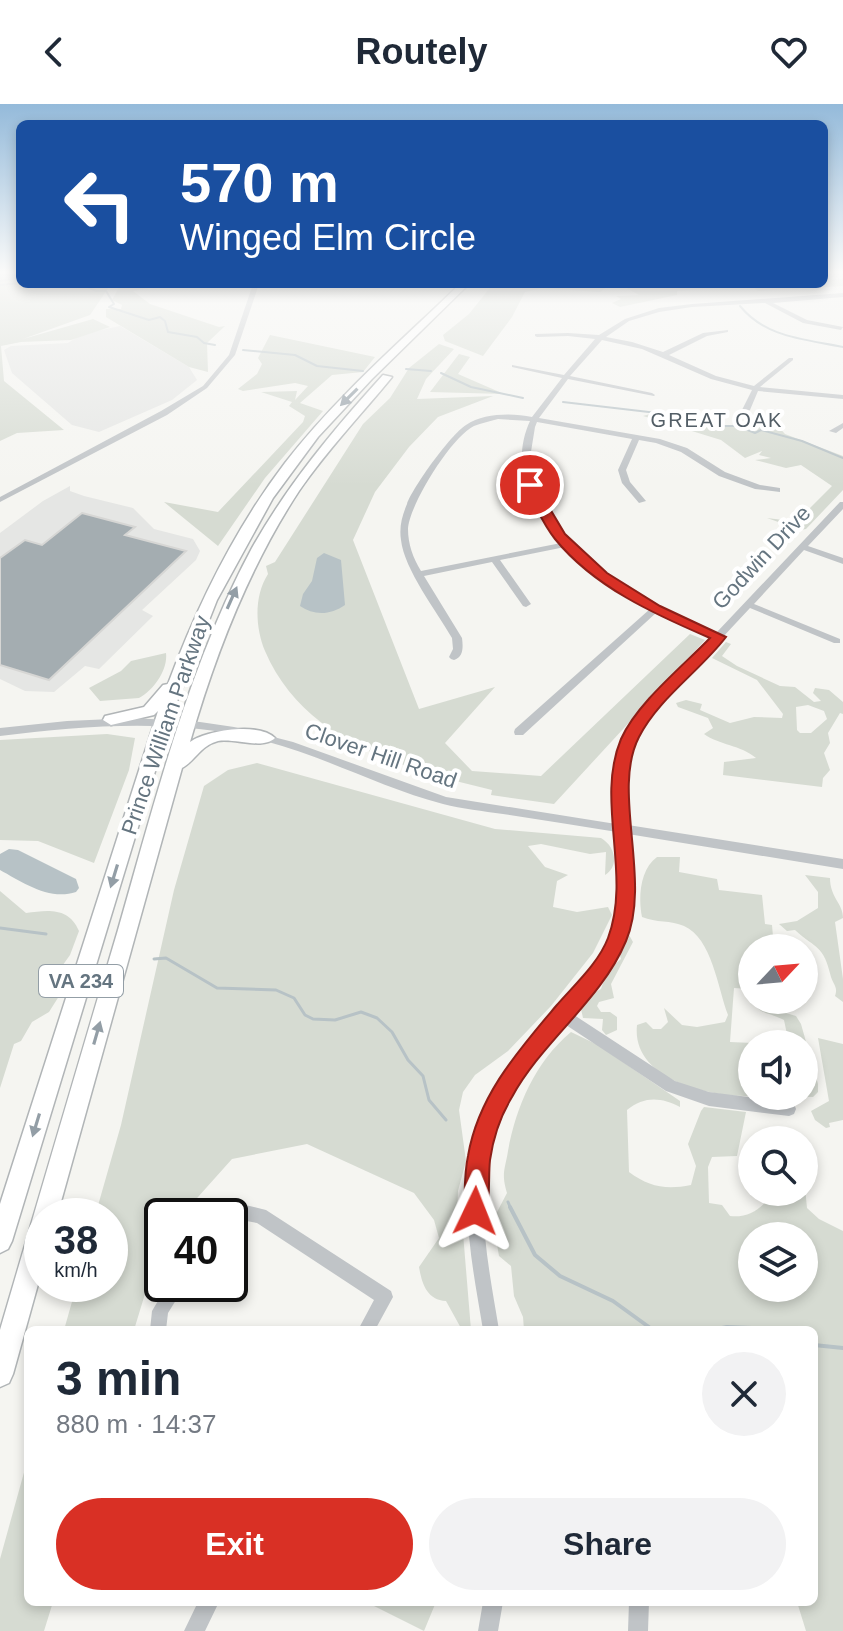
<!DOCTYPE html>
<html lang="en">
<head>
<meta charset="utf-8">
<style>
  :root { --surface:#fff; --page:#f2f2f3; --text:#1f2937; --muted:#747a83; --accent:#d93025 }
  body { margin:0; font-family:Helvetica,sans-serif; background:var(--page); color:var(--text); height:100vh; display:flex; flex-direction:column; font-size:30px; white-space:nowrap }
  * { box-sizing:border-box; margin:0 }
  p { font-size:26px; color:var(--muted) }
  .icon { flex:none; width:44px; height:44px; fill:none; stroke:currentColor; stroke-width:2; stroke-linecap:round; stroke-linejoin:round }
  .map { position:relative; flex:1; overflow:hidden }
  .details { position:absolute; left:24px; top:1222px; width:794px; height:280px; display:flex; flex-direction:column; background:var(--surface); border-radius:12px; box-shadow:0 4px 12px #0003 }
  .details>* { flex:none }
  .guide { position:absolute; left:16px; top:16px; width:812px; height:168px; border-radius:12px; box-shadow:0 4px 12px #0003; background:#1a4fa0; color:#fff; overflow:hidden }
  .needle { width:52px; rotate:64deg }
  .fabs { position:absolute; left:738px; top:830px; display:grid; gap:16px }
  .fabs a { display:grid; place-items:center; width:80px; height:80px; border-radius:50%; background:var(--surface); box-shadow:0 4px 12px #0003; font-size:40px }
  .speed { position:absolute; left:24px; top:1094px; display:flex; gap:16px; font-size:40px; font-weight:700; text-align:center }
  .speed>* { display:grid; place-content:center; width:104px; height:104px; border-radius:50%; background:var(--surface); box-shadow:0 4px 12px #0003; line-height:1 }
  .speed small { font-size:20px; font-weight:400 }
  .speed .limit { border:4px solid #111; border-radius:12px; background:#fff; color:#111 }
  .pin { position:absolute; display:grid; place-items:center; width:68px; height:68px; color:#fff; margin:-34px; border:4px solid #fff; border-radius:50%; box-shadow:0 2px 8px #0007 }
  .me { position:absolute; width:88px; margin:-44px; rotate:2deg; stroke-linejoin:round; filter:drop-shadow(0 0 6px #0008) }
  .turn { display:flex; align-items:center; gap:28px; height:168px; padding:0 32px; font-size:36px }
  .turn .icon { width:104px; height:104px; stroke-width:2.5 }
  .turn b { display:block; font-size:56px; line-height:68px }
  .round { display:grid; place-items:center; flex:none; width:84px; height:84px; border-radius:42px; background:var(--page) }
  .headline { display:flex; align-items:center; justify-content:space-between; height:136px; padding:0 32px }
  h1 { font-size:48px; font-weight:700; line-height:60px }
  .primary-button { display:flex; gap:16px; margin-top:auto; padding:16px 32px }
  .primary-button a { flex:1; height:92px; border-radius:48px; background:var(--accent); color:#fff; font-size:32px; font-weight:700; line-height:92px; text-align:center }
  .primary-button a+a { background:var(--page); color:var(--text) }
  header { display:flex; justify-content:space-between; align-items:center; height:104px; padding:0 32px; background:var(--surface); font-size:36px; font-weight:700 }
  .map>svg:first-child { display:block }
</style>
</head>
<body>
<header><svg class="icon" aria-label="back" viewBox="0 0 24 24"><path d="M15 5l-7 7 7 7"/></svg>Routely<svg class="icon" aria-label="heart" viewBox="0 0 24 24"><path d="M12 20l-8-8c-3-5 5-10 8-4 3-6 11-1 8 4z"/></svg></header>
<div class="map">
<svg width="843" height="1527" viewBox="0 0 843 1527">
  <rect width="100%" height="100%" fill="#f5f5f1"/>
  <path fill="#e5e6e4" d="M120 222 189 263 197 276 172 296 99 328 72 321 12 269 4 246 11 242 68 239 82 230Z
    M70 382V387L84 392 133 404 154 425 193 435 200 447 196 456 142 506 153 512 99 565 85 562 54 588 25 587 0 575V429L43 397Z"/>
  <path fill="#d6dbd2" fill-rule="evenodd" d="M7 168H20V180H111L90 211 23 235 93 215 110 223 71 236 21 238 1 242 4 277 64 326 17 329 0 337V171Z
    M843 175V182L758 187 752 182 677 187V191L620 203 612 199 621 195 616 192 639 191 621 181 611 180 600 188 542 184 525 188 512 213 483 252 445 237 443 231 469 210 493 180 684 183 824 180V176Z
    M121 180H169L133 187 150 200 219 223 225 222 207 239 208 268 189 263 106 213V205H121L122 201 112 196Z
    M270 231 375 253 363 268 332 271 300 299 323 307 265 374 218 442 164 398 218 408 303 318 305 312 289 302 292 298 261 288 297 287 295 296 308 282 295 279 243 287 238 285 257 270 262 260 258 254Z
    M439 240 454 245 426 275 417 295 493 292 438 313 409 343 375 388 353 436 419 605 495 583 445 639 472 667 541 672 690 530 705 536 554 700 491 691 492 686C404 665 304 638 265 547 255 523 254 492 268 470L266 462 275 458 363 320 390 294 409 264Z
    M459 250 470 253 458 270 504 290 430 288Z
    M675 306 728 322 754 319 778 322 785 330 843 352V386L806 425 801 426 767 414 799 418 798 410 805 409 832 382 801 361 786 364 755 356 771 354 759 351 762 347 745 354 721 336 643 312C655 308 664 310 675 306Z
    M726 538 731 540 722 552 737 562 780 582 795 583 814 598 821 597 813 589 815 584 829 586 843 598V610L840 609 828 629 830 639 824 649 830 666 823 674 822 683 723 671 724 658 756 654C741 641 719 641 704 630L713 624 708 614 678 603 676 599 686 596 702 600 700 606 730 619 754 613 782 614 783 610 757 576 712 554ZM808 601 824 607 827 615 811 629H800L797 626 796 603Z
    M166 549C168 566 154 586 139 594L100 597 89 584 121 567 131 557Z
    M107 630 135 634 129 666 94 759 38 737 0 736V636Z
    M257 659 495 725 601 734C615 742 620 762 605 771L606 748 590 750 541 740 528 742 545 763 568 771 557 777 553 803 577 808 608 803 612 811 593 849 551 902 508 947 475 971 463 988 459 1006 466 1057 458 1087 457 1109 463 1129 471 1226H462L446 1197C427 1196 422 1180 419 1163L439 1134 434 1116 414 1089 307 1040 232 1055 181 1112H162V1134L134 1226H64L77 1180H110V1112H95L121 1021 174 786 204 682 228 666Z
    M657 753H680L679 768 717 775 719 786 762 791 765 820 772 821 774 844H752V896H772L779 907 796 912 801 920 818 980V988L813 993 777 992H804V940H789L784 916C761 905 758 913 749 885L734 884 730 938 775 940H752V992H755C713 994 631 977 637 921L646 918 653 925H661L668 918 664 904 682 921 697 923 725 918 728 911C718 885 712 834 684 822 671 816 656 819 642 813 638 794 640 765 657 753Z
    M805 771 830 774C830 794 843 799 843 814L835 818 843 875V898L835 892C838 883 834 882 831 873 823 840 817 846 795 826L787 827 779 820 797 817 818 804V788Z
    M0 787 26 809C48 806 69 803 79 827L70 851 60 865 61 889 49 908 32 918 21 937 14 940 0 984Z
    M629 831 633 838 611 880 614 894 599 898 597 902 601 908H610L617 913V926L606 931 602 926 603 915 583 914 581 905 592 890 601 885 607 867 621 855 618 845Z
    M571 928 598 941 680 997V1003C661 993 644 992 627 1006L629 1068C649 1083 666 1086 691 1081L696 1062 688 1040 701 1007 704 1003 746 1008 737 1052 712 1053 708 1063 709 1099 722 1101 730 1112C750 1114 762 1104 774 1088H804L805 1083 807 1104 819 1115 843 1127V1527H806L797 1498H814V1226H524L523 1213 514 1192 511 1162 499 1152 495 1129 496 1110 507 1089C501 1069 505 1066 508 1047 516 1003 535 958 571 928ZM752 1132H804V1184H752Z
    M818 934 843 940V1016L829 1019 830 1023 826 1024 815 1016 811 1007 829 997Z
    M28 1354V1498H53L44 1527H0V1455Z
    M366 1498H436L424 1527Z"/>
  <path fill="#b7c2c6" d="M324 449 341 456 345 501C331 511 314 512 300 502L303 490 312 477 317 454Z
    M9 745 18 746 76 775 79 784 76 788C49 797 22 778 0 766V750Z"/>
  <g fill="none" stroke-linecap="round" stroke-linejoin="round">
    <path stroke="#b7c2c6" stroke-width="2" d="M0 177 20 174
      M81 180 96 187H106L114 200 109 203 149 216 160 213 165 217 168 228 197 233 204 239 215 241
      M0 181 20 179
      M740 202C766 234 805 235 843 243
      M243 246 295 251 317 262 363 267
      M406 265 431 267
      M441 269 471 283 523 294
      M563 298 683 312 679 319 683 322H738L755 329 761 326 802 337 843 354"/>
    <path stroke="#b7c2c6" stroke-width="3" d="M0 824 46 830
      M154 855 166 854 217 884 276 886 294 894 305 911 313 915 335 916 361 908 377 914 392 928 408 956 423 972 429 996 446 1016
      M508 1098 511 1105"/>
    <path stroke="#b7c2c6" stroke-width="4" d="M510 1103 535 1151 560 1172 613 1197 653 1226
      M712 1226 727 1223 796 1226
      M814 1241 843 1244"/>
  </g>
  <path fill="#a4adb1" stroke="#d6d6d4" stroke-width="2" d="M82 409 135 423 125 431 186 447 49 576 0 561V454L25 436 42 441Z"/>
  <g fill="none" stroke-linecap="round" stroke-linejoin="round">
    <defs>
      <path id="highway" d="M460 180H469L372 275 318 333 273 394 217 496 174 605 12 1137 8 1145 0 1149V1100L158 607 154 611 111 621 103 616 105 612 144 603 163 581 168 580C197 502 234 426 285 359 336 293 400 238 460 180Z
        M383 271 392 273C361 311 327 346 299 387 249 463 215 551 190 638 207 626 259 618 275 634 263 646 235 634 218 637 201 641 195 657 182 664L57 1112H42V1166L13 1270 9 1279 0 1283V1226C39 1093 78 960 118 826 155 697 188 563 252 444 288 380 334 325 383 271Z"/>
    </defs>
    <use href="#highway" stroke="#b1b5b7" stroke-width="3"/>
    <path fill="#c0c4c7" fill-rule="evenodd" d="M253 180H259L235 251 207 284 167 311 0 398V393L161 307 203 282 229 251Z
      M843 189V193L773 199 807 216 843 223 841 226 803 219 765 199 692 203 659 208 629 217 606 233 632 238 663 248 703 229 728 226V228L707 232 669 251 716 272 754 282 789 254H793V256L760 283 843 291V295L758 287 750 306 746 308 742 306 752 286 711 275 642 245 602 236 570 272 652 289 655 291 654 292 568 275 539 314 660 335 687 344 725 368 760 381 780 384V388L755 385 719 372 681 348 656 339 639 336 626 366 630 378 646 397 639 399 622 379 618 366 632 335 537 318 535 323 529 360 538 395 557 426 586 454 620 479 656 500 717 528 840 398H843V405L808 442 843 454V460L804 446 754 500 840 535V539H834L750 504 650 611 636 636 628 663 626 690 628 721 843 755V765L628 730C637 816 629 845 571 909L675 977 709 988 789 998 794 1000 796 1005 794 1010 789 1012 709 1002 666 987 563 919C534 952 506 990 493 1032 473 1094 489 1164 499 1226H483C473 1164 457 1095 478 1033 492 990 518 952 546 918 569 892 602 866 612 831 622 798 620 763 617 728 579 722 541 716 503 710 483 707 462 705 443 700 382 684 326 653 265 637 178 614 89 621 0 632V624L67 617 134 614 200 618 234 623 293 638 446 693 616 720C615 701 614 682 617 663 627 609 676 571 712 533L657 508 523 631H515L514 628 515 625 650 505C619 487 590 468 565 443L500 456 531 500 526 503 523 502 492 458 424 472 462 534C463 542 464 553 454 556L451 555 449 553 453 545 452 534C437 508 404 465 401 436 399 423 402 412 407 400 413 383 451 330 466 321 484 309 512 309 532 313L562 274 512 263V261L564 271 595 235 568 232 537 233 535 232V230L568 229 599 231 625 215 659 204 692 200ZM498 315 530 317C510 360 529 407 561 439L421 467C413 454 408 440 408 425 409 401 452 332 474 322 481 319 491 317 498 315Z
      M843 319V324L836 329 829 327Z
      M241 1100 266 1106 391 1187 393 1193 375 1226H358L374 1196 257 1119 241 1116 230 1120V1112H222L224 1106Z
      M168 1180H186L168 1209 166 1226H150L152 1207Z
      M198 1498H219L205 1527H184Z
      M483 1498H503L498 1527H478Z
      M629 1498H649L648 1527H628Z"/>
    <use href="#highway" fill="#fff" fill-rule="evenodd"/>
  </g>
  <defs><path id="oneway-solid" d="M-6-.8H1V-3.2L6.5 0L1 3.2V.8H-6Z" transform="scale(2)"/></defs>
  <g fill="#939ea6">
    <use href="#oneway-solid" transform="translate(349 293) rotate(135)"/>
    <use href="#oneway-solid" transform="translate(232 494) rotate(-66)"/>
    <use href="#oneway-solid" transform="translate(114 772) rotate(107)"/>
    <use href="#oneway-solid" transform="translate(97 929) rotate(-74)"/>
    <use href="#oneway-solid" transform="translate(36 1021) rotate(107)"/>
  </g>
  <linearGradient id="sky" x2="0" y2="1"><stop stop-color="#94bada"/><stop offset="0.44" stop-color="#fafaf9"/><stop offset="1" stop-color="#fafaf9" stop-opacity="0"/></linearGradient>
  <rect width="843" height="382" fill="url(#sky)"/>
  <path fill="#d93025" stroke="#8d1f18" stroke-width="2" d="M526 378H534L565 430 607 469 660 502 726 533C700 567 659 594 639 633 611 687 652 776 626 837 601 897 543 936 512 993 501 1011 493 1035 490 1056 488 1075 491 1097 484 1116L475 1119 467 1116 464 1107C465 1089 464 1070 468 1052 478 992 518 947 556 902 574 881 598 860 608 834 632 770 595 697 621 635 637 599 683 562 710 534 654 510 594 483 555 435 542 419 534 398 524 381Z"/>
  <g text-anchor="middle" stroke-width="8" stroke-linejoin="round" paint-order="stroke">
    <g font-size="20" letter-spacing="2" fill="#535e66" stroke="#fff">
      <text x="717" y="323">GREAT OAK</text>
    </g>
    <rect fill="#fff" stroke="#939ea6" stroke-width="2" x="39" y="861" width="84" height="32" rx="6"/>
    <g font-size="20" font-weight="bold" fill="#657580">
      <text x="81" y="884">VA 234</text>
    </g>
    <g font-size="22" fill="#657580" stroke="#fff">
      <text transform="translate(761 453) rotate(-47)" y="8">Godwin Drive</text>
      <text transform="translate(165 621) rotate(-71)" y="8">Prince William Parkway</text>
      <text transform="translate(381 651) rotate(19)" y="8">Clover Hill Road</text>
    </g>
  </g>
</svg>
<div class="fabs">
<a><svg class="needle" viewBox="-14 -14 28 28"><path d="M0-13l5 13h-10z" fill="#e53935"/><path d="M0 13l5-13h-10z" fill="#747a83"/></svg></a>
<a><svg class="icon" aria-label="sound" viewBox="0 0 24 24"><path d="M4 9h4l5-4v14l-5-4H4zM17 9q2 3 0 6"/></svg></a>
<a><svg class="icon" aria-label="search" viewBox="0 0 24 24"><circle cx="10" cy="10" r="6"/><path d="M15 15l6 6"/></svg></a>
<a><svg class="icon" aria-label="layers" viewBox="0 0 24 24"><path d="M12 4l9 5-9 5-9-5zM3 14l9 5 9-5"/></svg></a>
</div>
<div class="speed"><div>38<small>km/h</small></div><div class="limit">40</div></div>
<div class="pin" style="left:530px;top:381px;background:#d93025"><svg class="icon" aria-label="arrive" viewBox="0 0 24 24"><path d="M6 21V4h12l-3 4 3 4H6"/></svg></div>
<svg class="me" style="left:475px;top:1107px" viewBox="-20 -20 40 40"><path d="M0-17L14 15 0 8-14 15z" fill="#d93025" stroke="#fff" stroke-width="4"/></svg>
<div class="guide">
<div class="turn"><svg class="icon" aria-label="left" viewBox="0 0 24 24"><path d="M17 20v-9H6M10 6l-5 5 5 5"/></svg><div><b>570 m</b>Winged Elm Circle</div></div>
</div>
<section class="details">
<div class="headline"><div><h1>3 min</h1><p>880 m · 14:37</p></div><a class="round"><svg class="icon" aria-label="close" viewBox="0 0 24 24"><path d="M6 6l12 12M18 6L6 18"/></svg></a></div>
<div class="primary-button"><a>Exit</a><a>Share</a></div>
</section>
</div>
</body>
</html>
